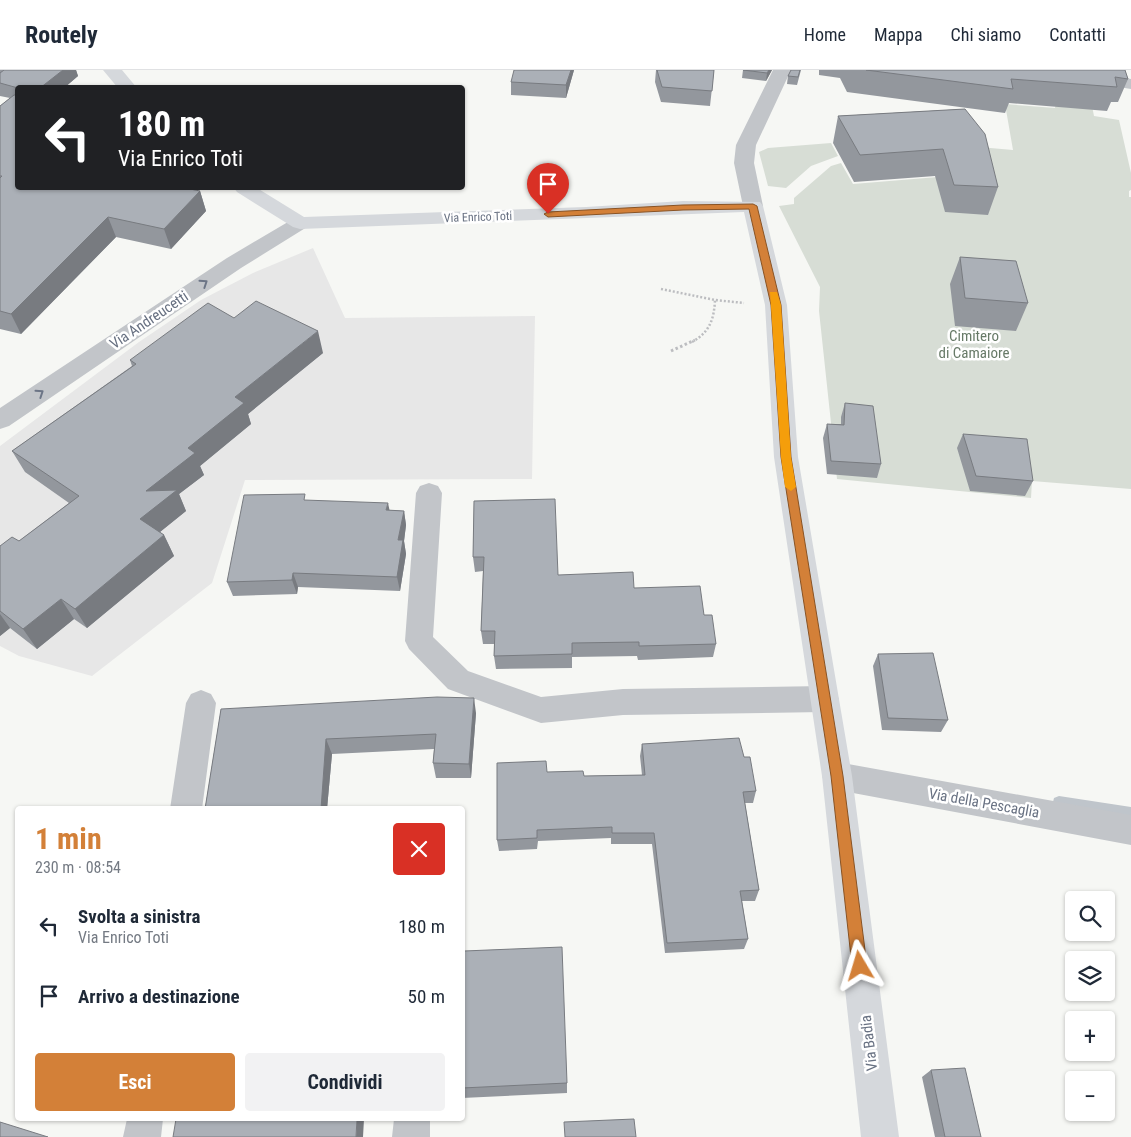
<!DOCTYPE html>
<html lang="it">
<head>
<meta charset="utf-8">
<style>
  :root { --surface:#fff; --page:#f2f2f3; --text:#1f2937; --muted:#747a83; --line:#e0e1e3; --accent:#d38038 }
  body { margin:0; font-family:"Roboto Condensed",sans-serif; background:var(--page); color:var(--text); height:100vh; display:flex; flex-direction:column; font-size:19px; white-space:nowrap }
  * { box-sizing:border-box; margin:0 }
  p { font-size:16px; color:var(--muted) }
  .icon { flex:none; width:28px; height:28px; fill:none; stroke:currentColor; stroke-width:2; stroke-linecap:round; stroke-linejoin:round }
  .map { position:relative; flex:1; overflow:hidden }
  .side { position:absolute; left:15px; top:736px; width:450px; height:315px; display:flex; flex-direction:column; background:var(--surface); border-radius:5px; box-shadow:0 1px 4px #0004 }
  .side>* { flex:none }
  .guide { position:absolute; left:15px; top:15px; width:450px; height:105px; border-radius:5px; box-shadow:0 1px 4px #0004; background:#202124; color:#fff; overflow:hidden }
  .controls { position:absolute; left:1065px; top:821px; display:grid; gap:10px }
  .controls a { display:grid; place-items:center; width:50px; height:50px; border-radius:5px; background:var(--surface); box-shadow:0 1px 4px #0004; font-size:25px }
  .pin { position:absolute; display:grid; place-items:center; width:42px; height:42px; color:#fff; margin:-51px -21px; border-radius:50% 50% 50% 0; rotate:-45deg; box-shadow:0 0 5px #0007 }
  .pin .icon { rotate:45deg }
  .me { position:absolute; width:55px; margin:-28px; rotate:353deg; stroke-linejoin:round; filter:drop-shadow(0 0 4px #0008) }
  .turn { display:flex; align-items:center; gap:18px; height:105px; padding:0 20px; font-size:22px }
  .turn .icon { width:65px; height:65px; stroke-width:2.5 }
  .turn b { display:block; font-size:35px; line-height:42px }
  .round { display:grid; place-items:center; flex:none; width:52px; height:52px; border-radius:5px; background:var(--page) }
  .overview { display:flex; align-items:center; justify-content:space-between; height:85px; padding:0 20px }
  h1 { font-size:30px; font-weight:700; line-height:38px; color:var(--accent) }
  .cta { display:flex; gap:10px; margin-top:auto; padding:10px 20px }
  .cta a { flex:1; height:58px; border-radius:5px; background:var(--accent); color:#fff; font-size:20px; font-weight:700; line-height:58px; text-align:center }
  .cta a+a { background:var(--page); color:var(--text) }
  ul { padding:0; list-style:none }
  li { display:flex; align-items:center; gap:15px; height:70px; padding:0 20px }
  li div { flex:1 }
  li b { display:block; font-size:19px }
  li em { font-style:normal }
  header { display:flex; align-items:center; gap:30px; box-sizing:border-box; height:70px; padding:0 25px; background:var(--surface); border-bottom:1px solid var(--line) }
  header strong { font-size:24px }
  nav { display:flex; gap:28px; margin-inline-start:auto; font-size:18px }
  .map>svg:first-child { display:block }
</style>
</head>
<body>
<header>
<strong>Routely</strong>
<nav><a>Home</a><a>Mappa</a><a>Chi siamo</a><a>Contatti</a></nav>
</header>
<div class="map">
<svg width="1131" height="1067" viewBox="0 0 1131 1067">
  <rect width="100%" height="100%" fill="#f6f7f4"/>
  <path fill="#e7e7e7" d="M313 178 345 248 535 246 532 409 245 410 212 513 92 606 19 586 0 576V376L139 272 201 230 253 203Z"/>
  <path fill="#d7ddd5" d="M1056 32 1092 36 1094 46 1119 50 1131 103V120L1129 121V127H1131V419L1032 411 1031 428 837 409 819 241 820 217 779 136 794 134V128L831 96 841 93 853 114 962 105 979 77 1013 80 1005 34 1055 38Z
    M831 73 838 86 811 96 786 118 768 116 759 82 768 78Z"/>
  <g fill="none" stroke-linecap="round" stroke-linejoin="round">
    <path fill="#bfc5cb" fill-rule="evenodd" d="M1059 726 1131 737V749L1059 738 1054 736 1053 732 1054 728Z"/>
    <path stroke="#bcbdc0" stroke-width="2.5" stroke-dasharray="2 2" stroke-linecap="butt" d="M661 219 715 230 744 233
      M692 272C710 262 714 249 715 230"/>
    <path stroke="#bcbdc0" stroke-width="3" stroke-dasharray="2.5 2.5" stroke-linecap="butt" d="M671 281 695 270"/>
    <path fill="#c2c5c9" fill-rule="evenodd" d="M773 0H791L756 75 754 93 763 136 760 140 753 142 746 140 743 136 734 93 736 75Z
      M1035 0H1077L1131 9V19L1044 5 1038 4Z
      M300 147 307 149 310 153 307 157 241 198 9 356 0 359V338L227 188 293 149Z
      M429 413 438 416 442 423 433 567 468 601 541 627 623 619 824 616 834 620 839 629 834 638 824 642 623 645 541 653 448 619 409 579 405 571 416 423 420 416Z
      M201 620 211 624 216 633 202 739H170L186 633 191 624Z
      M837 692 1131 745V775L837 720 826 716 822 706 826 696Z
      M127 1049H163L161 1067H123Z
      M394 1049H430V1067H392Z"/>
    <path fill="#d5d8dc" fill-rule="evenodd" d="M103 0H122L137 18H118Z
      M234 118H257L304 147 586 137 683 131 760 132 763 136 787 235 798 387 852 706 899 1067H861L822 706 774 387 765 235 744 142 300 159 293 157 237 122Z"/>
  </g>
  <path fill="#93979d" d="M0 0H76L78 6 64 18H18V118L200 121 206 141 171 179 116 167 21 264 0 259V36L10 28 0 26Z
    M574 0 566 28 511 25V12Z
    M656 0H714L710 36 661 32 655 12Z
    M743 0H772L766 11 742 8Z
    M791 0H801L797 15 787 14 788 6Z
    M819 0H1125L1128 9 1118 32H1111L1107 41 1009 33 1005 43 847 22 840 8 819 5Z
    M965 39 998 117 988 145 945 142 935 106 854 112 833 73 838 46Z
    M960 187 1028 233 1016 261 955 256 950 214Z
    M234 248 323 283 248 344 251 354 200 396 204 405 179 424 186 441 160 462 164 465 174 486 87 558 74 549 37 579 10 558 0 566V476L19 471 69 433 25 402 12 381 132 296 130 290Z
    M845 333 881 394 877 408 827 404 823 368 827 354H841V347Z
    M963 364 1033 411 1025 426 970 421 957 378Z
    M474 431 558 505 634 518 704 545 716 574 713 587 638 590 637 586 572 587V598L496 599 494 586V574H483L481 561 483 501 475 502 473 487Z
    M389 440 404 441 406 455 404 471 406 484 400 521 298 517 297 524 233 526 227 512Z
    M878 584 948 650 941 662 882 660 873 596Z
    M221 639 476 643 471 708H436L433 693 434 679 332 684 327 739H205Z
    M642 674 744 687 756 721 753 733H745L759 820 755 831H742L748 869 744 879 665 883 652 774H611V768L538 771 537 779 499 781 497 770 547 702 584 706 642 705 640 686Z
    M462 976 567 1013V1023L462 1028Z
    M931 1000 981 1067H935L922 1007Z"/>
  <path fill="#787b80" d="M63 0H76L78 6 64 18H40Z
    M571 0H574L566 28V15Z
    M769 0H772L766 11 767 3Z
    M200 121 206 141 171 179 164 159Z
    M108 147 116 167 21 264 11 244Z
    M318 261 323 283 248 344 251 354 200 396 204 405 179 424 186 441 150 470 140 449 146 421 188 378 235 327Z
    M388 433 391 447 386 440Z
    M404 441 406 455 404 471 406 484 400 521 397 507 398 470Z
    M164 465 174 486 87 558 75 539Z
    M293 503 298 517 297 524 292 510Z
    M61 529 74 549 37 579 23 559Z
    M0 544 10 558 0 566Z
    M474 628 476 643 471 708 469 694Z
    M326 669 332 684 327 739H321Z
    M357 1049H364L363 1067H356Z"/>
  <path fill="#abb0b7" stroke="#787b80" d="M4 0H63L40 18H18L0 13V3Z
    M514 0H571L566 15 511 12Z
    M657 0H714L712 21 662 17Z
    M743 0H769L767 3Z
    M791 0H800L798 7 788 6Z
    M866 0H1125L1128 9 1115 7 1117 17 1011 9 1013 19Z
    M14 25H18V118H185L200 121 164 159 108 147 11 244 0 241V108L2 106H0V36Z
    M965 39 985 64 998 117 954 115 943 79 860 85 838 46Z
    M960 187 1016 191 1028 233 965 228Z
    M256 231 318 261 235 327 244 333 188 378 195 383 146 421 177 420 140 449 164 465 75 539 61 529 23 559 0 541V476L12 467 19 471 79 426 12 381 136 294 130 290 208 233 234 248Z
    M845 333 873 336 881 394 831 391 827 354 844 355Z
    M963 364 1027 369 1033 411 976 406Z
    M305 424 304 430 388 433 386 440 404 441 398 470H403L397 507 293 503 292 510 227 512 244 425Z
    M555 429 558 505 633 502 634 518 700 516 704 545H712L716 574 639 576V572L572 573V584L494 586 495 561H481L484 487H473L474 431Z
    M933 583 948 650 888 648 878 584Z
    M437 627 474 628 469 694 433 693 436 664 326 669 321 739H205L221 639Z
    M739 668 744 687H750L756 721 743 722 759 820 740 821 748 869 667 873 654 763H612V757L537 760V768L497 770V693L546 691 547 702 583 701 584 706 645 705 642 674Z
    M562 877 567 1013 462 1018 464 881Z
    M965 998 981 1067H945L931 1000Z
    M176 1049H357L356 1067H173Z
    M634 1049 636 1067H565L564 1052Z
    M0 1052 48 1067H0Z"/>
  <defs><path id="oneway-chevron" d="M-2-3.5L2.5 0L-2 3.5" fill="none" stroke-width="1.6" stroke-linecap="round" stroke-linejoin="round" transform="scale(1.25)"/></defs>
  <g stroke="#6c7586">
    <use href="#oneway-chevron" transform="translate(204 213) rotate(-34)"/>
    <use href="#oneway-chevron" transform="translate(40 323) rotate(-34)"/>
  </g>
  <path fill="#d38038" stroke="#895324" d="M753 134 757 136 781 235 791 387 843 706 867 896 865 901 860 903 854 901 852 896 831 706 781 387 771 235 749 139 683 140 548 147 544 144 548 142 683 135Z"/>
  <path fill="#f59e0b" d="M770 222H777L781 235 791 387 796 417 791 421 785 417 781 387Z"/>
  <g text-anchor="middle" stroke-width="5" stroke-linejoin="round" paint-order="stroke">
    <g font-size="12" fill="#687182" stroke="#fff">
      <text transform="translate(478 147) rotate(-2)" y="4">Via Enrico Toti</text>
    </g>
    <g font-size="15" fill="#687182" stroke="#fff">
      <text transform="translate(149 250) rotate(-34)" y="5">Via Andreucetti</text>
      <text transform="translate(984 733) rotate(10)" y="5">Via della Pescaglia</text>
      <text transform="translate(869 973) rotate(-97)" y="5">Via Badia</text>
    </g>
    <g font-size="15" fill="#677a67" stroke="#fff">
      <text x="974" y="271">Cimitero<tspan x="974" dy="17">di Camaiore</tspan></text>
    </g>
  </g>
</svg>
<div class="controls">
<a><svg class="icon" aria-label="search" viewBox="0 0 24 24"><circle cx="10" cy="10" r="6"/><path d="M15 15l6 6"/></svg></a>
<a><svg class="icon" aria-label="layers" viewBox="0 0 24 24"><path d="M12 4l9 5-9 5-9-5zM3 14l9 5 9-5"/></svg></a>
<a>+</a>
<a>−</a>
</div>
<div class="pin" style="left:548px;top:144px;background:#d93025"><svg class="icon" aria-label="arrive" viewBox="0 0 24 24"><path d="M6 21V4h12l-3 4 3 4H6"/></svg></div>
<svg class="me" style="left:860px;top:896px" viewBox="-20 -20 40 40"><path d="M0-17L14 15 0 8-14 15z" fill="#d38038" stroke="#fff" stroke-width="4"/></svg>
<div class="guide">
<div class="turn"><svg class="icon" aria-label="left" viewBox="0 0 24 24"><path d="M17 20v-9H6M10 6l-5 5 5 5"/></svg><div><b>180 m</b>Via Enrico Toti</div></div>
</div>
<section class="side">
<div class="overview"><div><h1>1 min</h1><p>230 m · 08:54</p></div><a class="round" style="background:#d93025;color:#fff"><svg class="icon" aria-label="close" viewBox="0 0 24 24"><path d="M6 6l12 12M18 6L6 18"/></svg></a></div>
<ul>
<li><svg class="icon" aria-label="left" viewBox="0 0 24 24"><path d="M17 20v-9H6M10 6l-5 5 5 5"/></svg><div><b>Svolta a sinistra</b><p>Via Enrico Toti</p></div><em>180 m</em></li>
<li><svg class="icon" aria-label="arrive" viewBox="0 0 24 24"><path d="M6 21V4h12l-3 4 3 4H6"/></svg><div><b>Arrivo a destinazione</b></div><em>50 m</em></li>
</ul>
<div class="cta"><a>Esci</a><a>Condividi</a></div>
</section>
</div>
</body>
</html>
